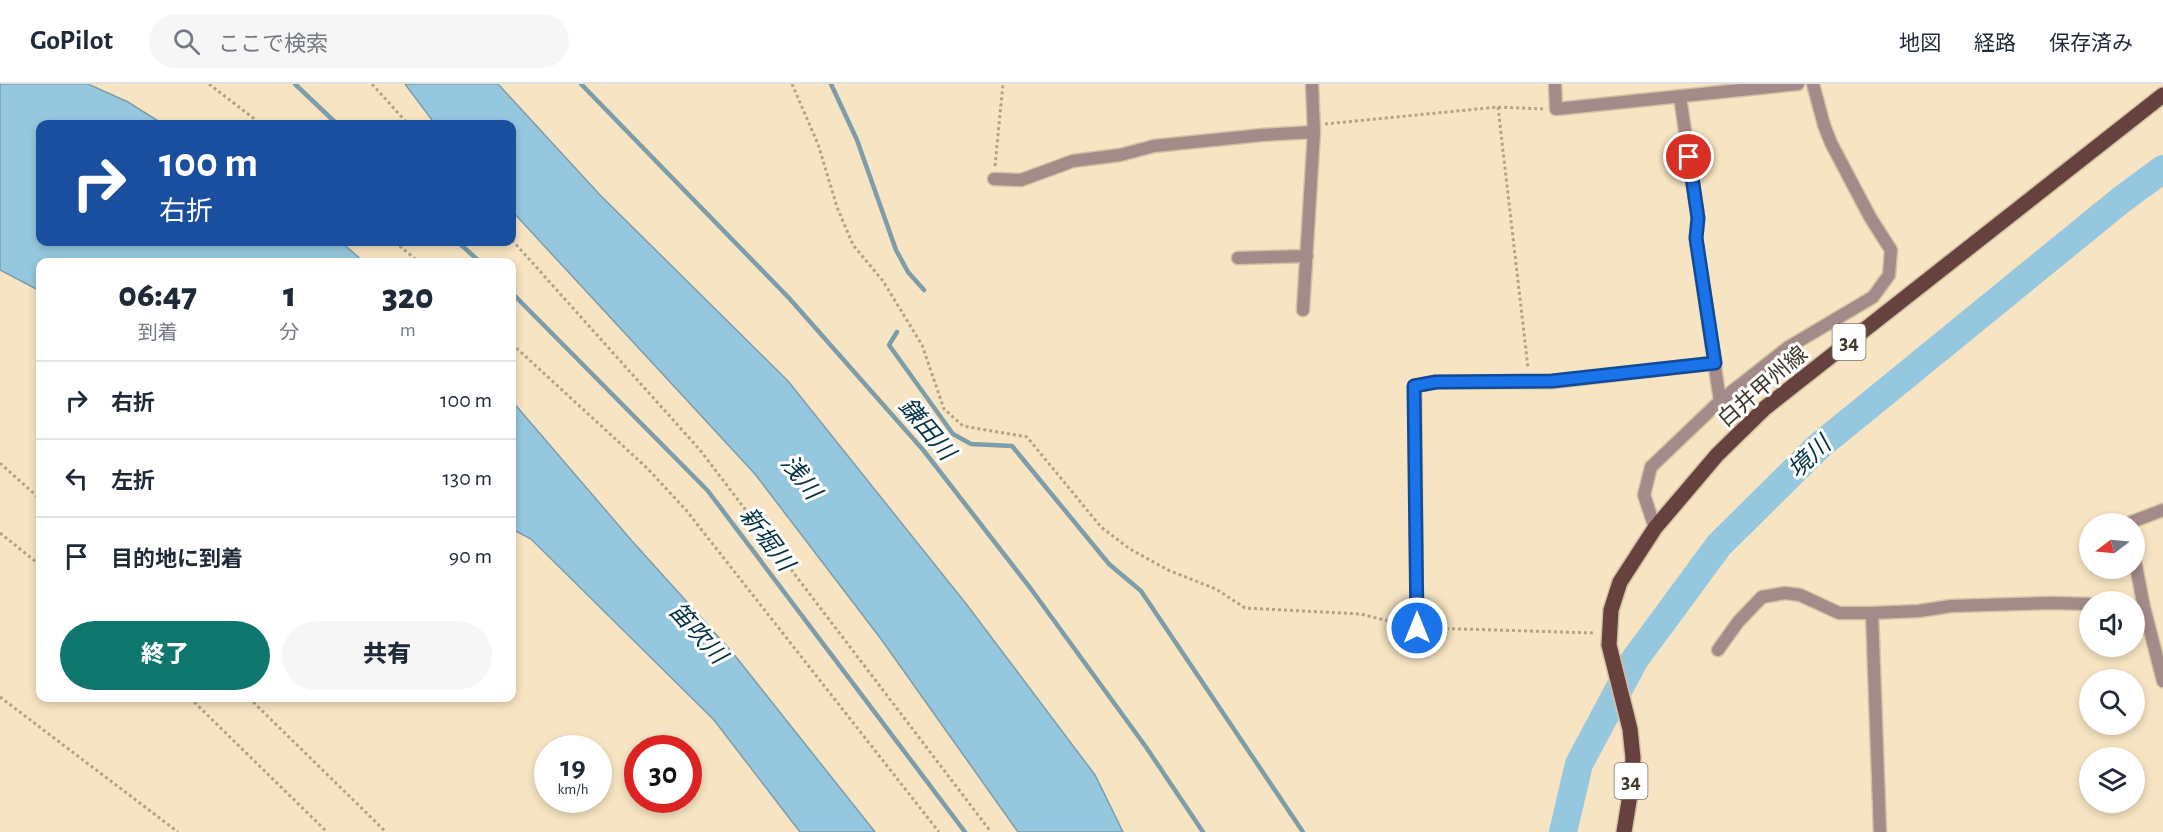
<!DOCTYPE html>
<html lang="ja">
<head>
<meta charset="utf-8">
<style>
  :root { --surface:#fff; --page:#f6f6f7; --text:#1f2937; --muted:#747a83; --line:#e0e1e3; --accent:#0f766e }
  body { margin:0; font-family:"Alegreya Sans","Noto Sans JP",sans-serif; background:var(--page); color:var(--text); height:100vh; display:flex; flex-direction:column; font-size:22px; white-space:nowrap }
  * { box-sizing:border-box; margin:0 }
  p { font-size:20px; color:var(--muted) }
  .icon { flex:none; width:33px; height:33px; fill:none; stroke:currentColor; stroke-width:2; stroke-linecap:round; stroke-linejoin:round }
  .map { position:relative; flex:1; overflow:hidden }
  .panel { position:absolute; left:36px; top:174px; width:480px; height:444px; display:flex; flex-direction:column; background:var(--surface); border-radius:12px; box-shadow:0 3px 9px #0003 }
  .panel>* { flex:none }
  .guide { position:absolute; left:36px; top:36px; width:480px; height:126px; border-radius:12px; box-shadow:0 3px 9px #0003; background:#1a4fa0; color:#fff; overflow:hidden }
  .needle { width:39px; rotate:254deg }
  .buttons { position:absolute; left:2079px; top:429px; display:grid; gap:12px }
  .buttons a { display:grid; place-items:center; width:66px; height:66px; border-radius:50%; background:var(--surface); box-shadow:0 3px 9px #0003; font-size:30px }
  .speed { position:absolute; left:534px; top:651px; display:flex; gap:12px; font-size:30px; font-weight:700; text-align:center }
  .speed>* { display:grid; place-content:center; width:78px; height:78px; border-radius:50%; background:var(--surface); box-shadow:0 3px 9px #0003; line-height:1 }
  .speed small { font-size:15px; font-weight:400 }
  .speed .limit { border:9px solid #d22; background:#fff; color:#111 }
  .pin { position:absolute; display:grid; place-items:center; width:51px; height:51px; color:#fff; margin:-26px; border:3px solid #fff; border-radius:50%; box-shadow:0 2px 6px #0007 }
  .me { position:absolute; width:66px; margin:-33px; rotate:0deg; stroke-linejoin:round; filter:drop-shadow(0 0 4px #0008) }
  .turn { display:flex; align-items:center; gap:21px; height:126px; padding:0 24px; font-size:27px }
  .turn .icon { width:78px; height:78px; stroke-width:2.5 }
  .turn b { display:block; font-size:42px; line-height:51px }
  .eta { display:flex; justify-content:space-evenly; align-items:center; height:102px; text-align:center }
  .eta b { font-size:36px; font-weight:800; line-height:42px }
  .cta { display:flex; gap:12px; margin-top:auto; padding:12px 24px }
  .cta a { flex:1; height:69px; border-radius:36px; background:var(--accent); color:#fff; font-size:24px; font-weight:800; line-height:69px; text-align:center }
  .cta a+a { background:var(--page); color:var(--text) }
  ul { padding:0; list-style:none }
  li { display:flex; align-items:center; gap:18px; height:78px; padding:0 24px; border-top:2px solid var(--line) }
  li div { flex:1 }
  li b { display:block; font-size:22px }
  li em { font-style:normal }
  header { display:flex; align-items:center; gap:36px; box-sizing:border-box; height:84px; padding:0 30px; background:var(--surface); border-bottom:2px solid var(--line) }
  header strong { font-size:28px }
  nav { display:flex; gap:33px; margin-inline-start:auto; font-size:21px }
  .search { width:420px; height:54px; background:var(--page); display:flex; align-items:center; gap:15px; box-sizing:border-box; padding:0 21px; border-radius:33px; color:var(--muted); font-size:22px }
  .map>svg:first-child { display:block }
</style>
</head>
<body>
<header>
<strong>GoPilot</strong>
<div class="search"><svg class="icon" aria-label="search" viewBox="0 0 24 24"><circle cx="10" cy="10" r="6"/><path d="M15 15l6 6"/></svg>ここで検索</div>
<nav><a>地図</a><a>経路</a><a>保存済み</a></nav>
</header>
<div class="map">
<svg width="2163" height="748" viewBox="0 0 2163 748">
  <rect width="100%" height="100%" fill="#f6e4c2"/>
  <path fill="#95c8de" stroke="#7c9da9" stroke-width="1.5" d="M0 0H88L128 18 163 40H40V158H341L364 178H40V207L0 186Z
    M405 0H498L600 111 788 297 967 521 1095 691 1123 748H1018L881 555 755 390 512 127V40H435Z
    M512 317 632 457 732 568 875 748H800L714 636 531 455 512 445Z"/>
  <g fill="none" stroke-linecap="round" stroke-linejoin="round">
    <path stroke="#7c9da9" stroke-width="4.5" d="M295 0 337 40
      M581 0 789 214 924 367 1031 505 1146 663 1203 748
      M831 0 857 56 896 166 908 188 924 206
      M458 158 480 178
      M512 209 708 407 965 748
      M897 248 889 261 953 350 971 360 1012 362 1109 480 1141 507 1303 748"/>
    <path stroke="#95c8de" stroke-width="28" d="M1563 748 1579 680 1635 575 1719 461 1818 363 2121 116 2163 85"/>
    <defs>
      <path id="street" d="M1555 0 1556 25 1798 0
        M1680 13 1698 134 1696 155 1720 317
        M994 95 1021 96 1073 77 1120 71 1154 62 1262 51 1314 48
        M1238 174 1307 172
        M1303 226 1314 48 1312 0
        M2126 440 2163 426
        M1655 444 1644 411 1651 383 1720 317 1787 264 1873 213 1889 191 1891 166 1870 133 1831 59 1824 41 1813 0
        M2134 472 2144 523 2163 597
        M1872 529 1880 748
        M1417 544 1415 302 1435 298H1552L1715 279
        M1718 566 1738 538 1762 513 1785 509 1800 511 1839 529H1872L1919 527 1951 522 2053 519 2090 520"/>
      <path id="primary" d="M1624 748 1630 711 1633 674 1630 645 1609 561 1611 526 1620 498 1655 444 1717 371 1765 324 2163 11"/>
    </defs>
    <use href="#street" stroke="#d2c2a4" stroke-width="15"/>
    <use href="#primary" stroke="#d2c2a4" stroke-width="18"/>
    <path stroke="#b2a48a" stroke-width="3" stroke-dasharray="3 3" stroke-linecap="butt" d="M209 0 261 40
      M372 0 408 40
      M792 0 818 60 837 123 853 161 883 197 922 261 944 325 963 342 1027 353 1101 443 1130 465 1168 486 1216 505 1245 524 1361 530 1404 541
      M1498 23 1528 284
      M1325 40 1498 23 1543 25
      M995 82 1003 0
      M512 156 700 366 991 748
      M395 158 419 178
      M512 260 647 384 686 426 939 748
      M0 379 40 415
      M0 449 40 481
      M1428 544 1595 549
      M0 613 178 748
      M190 614 327 748
      M249 614 386 748"/>
    <use href="#street" stroke="#a28b89" stroke-width="12"/>
    <use href="#primary" stroke="#67413e" stroke-width="15"/>
  </g>
  <g fill="none" stroke-linecap="round" stroke-linejoin="round">
    <defs>
      <path id="route" d="M1417 544 1414 302 1436 298 1552 297 1715 279 1696 154 1698 134 1689 73"/>
    </defs>
    <use href="#route" stroke="#114b97" stroke-width="15"/>
    <use href="#route" stroke="#1a73e8" stroke-width="10"/>
  </g>
  <g text-anchor="middle" stroke-width="6" stroke-linejoin="round" paint-order="stroke">
    <g fill="#fff" stroke="#79746b" stroke-width="1.5">
      <rect x="1832.5" y="240" width="33" height="36" rx="4.5"/>
      <rect x="1614.5" y="679" width="33" height="36" rx="4.5"/>
    </g>
    <g font-size="21" font-weight="bold" fill="#40392c">
      <text x="1849" y="265">34</text>
      <text x="1631" y="704">34</text>
    </g>
    <g font-size="22" fill="#40392c" stroke="#fff">
      <text transform="translate(1762 302) rotate(-41)" y="8">白井甲州線</text>
    </g>
    <g font-size="24" font-style="italic" fill="#033342" stroke="#fff">
      <text transform="translate(927 345) rotate(50)" y="8">鎌田川</text>
      <text transform="translate(1809 373) rotate(-43)" y="8">境川</text>
      <text transform="translate(801 393) rotate(52)" y="8">浅川</text>
      <text transform="translate(767 455) rotate(53)" y="8">新堀川</text>
      <text transform="translate(698 549) rotate(48)" y="8">笛吹川</text>
    </g>
  </g>
</svg>
<div class="buttons">
<a><svg class="needle" viewBox="-14 -14 28 28"><path d="M0-13l5 13h-10z" fill="#e53935"/><path d="M0 13l5-13h-10z" fill="#747a83"/></svg></a>
<a><svg class="icon" aria-label="sound" viewBox="0 0 24 24"><path d="M4 9h4l5-4v14l-5-4H4zM17 9q2 3 0 6"/></svg></a>
<a><svg class="icon" aria-label="search" viewBox="0 0 24 24"><circle cx="10" cy="10" r="6"/><path d="M15 15l6 6"/></svg></a>
<a><svg class="icon" aria-label="layers" viewBox="0 0 24 24"><path d="M12 4l9 5-9 5-9-5zM3 14l9 5 9-5"/></svg></a>
</div>
<div class="speed"><div>19<small>km/h</small></div><div class="limit">30</div></div>
<div class="pin" style="left:1689px;top:73px;background:#d93025"><svg class="icon" aria-label="arrive" viewBox="0 0 24 24"><path d="M6 21V4h12l-3 4 3 4H6"/></svg></div>
<svg class="me" style="left:1417px;top:544px" viewBox="-20 -20 40 40"><circle r="17" fill="#1a73e8" stroke="#fff" stroke-width="3"/><path d="M0-11L8 9 0 5-8 9z" fill="#fff"/></svg>
<div class="guide">
<div class="turn"><svg class="icon" aria-label="right" viewBox="0 0 24 24"><path d="M7 20v-9h11M14 6l5 5-5 5"/></svg><div><b>100 m</b>右折</div></div>
</div>
<section class="panel">
<div class="eta">
<div><b>06:47</b><p>到着</p></div>
<div><b>1</b><p>分</p></div>
<div><b>320</b><p>m</p></div>
</div>
<ul>
<li><svg class="icon" aria-label="right" viewBox="0 0 24 24"><path d="M7 20v-9h11M14 6l5 5-5 5"/></svg><div><b>右折</b></div><em>100 m</em></li>
<li><svg class="icon" aria-label="left" viewBox="0 0 24 24"><path d="M17 20v-9H6M10 6l-5 5 5 5"/></svg><div><b>左折</b></div><em>130 m</em></li>
<li><svg class="icon" aria-label="arrive" viewBox="0 0 24 24"><path d="M6 21V4h12l-3 4 3 4H6"/></svg><div><b>目的地に到着</b></div><em>90 m</em></li>
</ul>
<div class="cta"><a>終了</a><a>共有</a></div>
</section>
</div>
</body>
</html>
